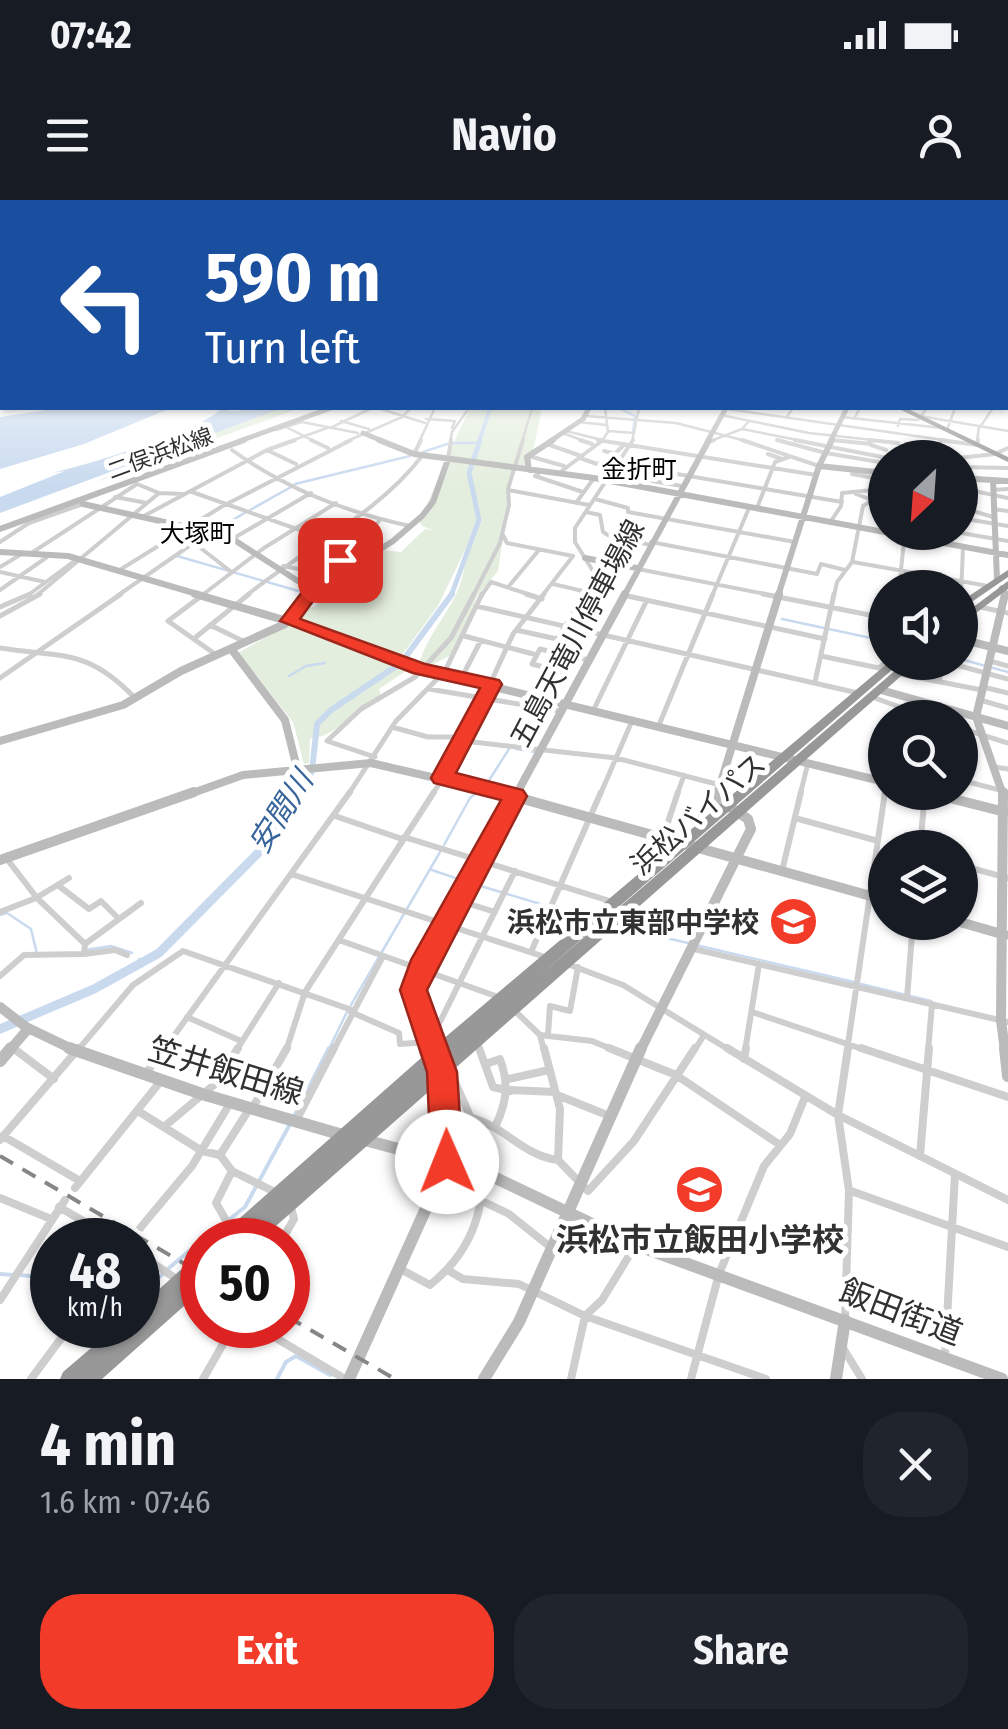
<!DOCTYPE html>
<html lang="en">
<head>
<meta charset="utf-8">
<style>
  :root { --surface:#171b24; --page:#20242c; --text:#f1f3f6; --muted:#9ea1a6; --accent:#f23b28 }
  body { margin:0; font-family:"Fira Sans Condensed","Noto Sans JP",sans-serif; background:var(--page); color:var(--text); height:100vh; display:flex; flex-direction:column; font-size:38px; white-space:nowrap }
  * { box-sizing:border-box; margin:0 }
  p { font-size:32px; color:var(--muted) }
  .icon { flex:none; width:55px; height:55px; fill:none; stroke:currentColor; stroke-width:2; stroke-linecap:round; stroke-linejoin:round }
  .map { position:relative; height:1179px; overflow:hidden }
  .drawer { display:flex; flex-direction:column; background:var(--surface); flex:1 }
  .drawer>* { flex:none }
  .top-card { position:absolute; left:0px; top:0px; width:1010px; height:210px; box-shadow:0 2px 8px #0004; background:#1a4fa0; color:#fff; overflow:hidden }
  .needle { width:65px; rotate:205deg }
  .fabs { position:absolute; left:868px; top:240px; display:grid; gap:20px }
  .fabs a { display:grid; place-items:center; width:110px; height:110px; border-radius:50%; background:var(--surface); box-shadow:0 2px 8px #0004; font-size:50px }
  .speed { position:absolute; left:30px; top:1018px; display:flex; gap:20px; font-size:50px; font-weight:700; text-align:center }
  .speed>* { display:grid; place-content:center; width:130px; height:130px; border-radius:50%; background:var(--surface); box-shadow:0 2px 8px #0004; line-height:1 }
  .speed small { font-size:25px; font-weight:400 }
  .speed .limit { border:15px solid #d22; background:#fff; color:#111 }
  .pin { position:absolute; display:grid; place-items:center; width:85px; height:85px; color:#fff; margin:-42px; border-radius:20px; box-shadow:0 5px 15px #0006 }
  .me { position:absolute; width:110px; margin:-55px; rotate:359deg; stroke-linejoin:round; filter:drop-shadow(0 0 8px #0008) }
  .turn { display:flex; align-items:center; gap:35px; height:210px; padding:0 40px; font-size:45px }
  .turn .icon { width:130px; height:130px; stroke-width:2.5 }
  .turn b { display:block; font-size:70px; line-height:85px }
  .round { display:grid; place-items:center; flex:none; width:105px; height:105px; border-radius:40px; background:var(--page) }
  .overview { display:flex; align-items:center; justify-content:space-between; height:170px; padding:0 40px }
  h1 { font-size:60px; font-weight:700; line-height:75px }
  .primary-button { display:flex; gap:20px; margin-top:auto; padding:20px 40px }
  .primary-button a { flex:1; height:115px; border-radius:40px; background:var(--accent); color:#fff; font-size:40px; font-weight:700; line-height:115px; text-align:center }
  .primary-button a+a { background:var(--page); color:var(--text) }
  .status { display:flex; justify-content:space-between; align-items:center; height:70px; padding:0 50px; background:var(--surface); direction:ltr }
  .status svg { height:28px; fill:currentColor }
  header { display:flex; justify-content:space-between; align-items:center; height:130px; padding:0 40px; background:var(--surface); font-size:45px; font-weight:700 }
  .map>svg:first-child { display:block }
</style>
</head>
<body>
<div class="status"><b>07:42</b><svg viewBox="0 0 49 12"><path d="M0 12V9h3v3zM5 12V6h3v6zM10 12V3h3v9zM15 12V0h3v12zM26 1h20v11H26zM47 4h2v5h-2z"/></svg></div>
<header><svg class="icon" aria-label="menu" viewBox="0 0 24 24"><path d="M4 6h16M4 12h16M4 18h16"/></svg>Navio<svg class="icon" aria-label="person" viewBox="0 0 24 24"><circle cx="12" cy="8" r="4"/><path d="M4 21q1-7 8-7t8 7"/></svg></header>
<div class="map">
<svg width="1008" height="1179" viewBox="0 0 1008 1179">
  <rect width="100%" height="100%" fill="#fff"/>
  <path fill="#e4eede" d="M277 208H300L96 282 153 254Z
    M471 208H542L529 270 513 269 498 371 477 396 455 453 428 467 420 460C436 417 467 398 465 350L438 406 399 459 406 471 379 489 381 495C359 509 334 537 310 539L309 563 304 564 293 522 238 453 293 422 301 407H315L320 401 315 397 321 392 317 389 359 381 361 369 354 366 381 350 401 352 425 329 433 330 422 326 419 320C439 283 450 244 471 208Z"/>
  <path fill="#c9daef" d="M60 208H171L84 244 0 269V217Z
    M222 208 231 211 282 208 0 313V297L65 271 52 273C86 265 202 231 222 208Z"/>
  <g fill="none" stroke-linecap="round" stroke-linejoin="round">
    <path stroke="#c9daef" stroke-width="2.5" d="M619 208 635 216 633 234
      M453 243H479
      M423 252 447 244
      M295 284 410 256
      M250 310 291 287
      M215 331 246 312
      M177 356 302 392
      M782 419 885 441
      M960 459 1008 472
      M289 476 306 466 325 463
      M516 549 535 552
      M486 585 509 549
      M444 645 470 598 480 590
      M432 670 464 681
      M474 684 547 706
      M555 709 585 718
      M0 715 7 713 31 729 37 754
      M622 728 688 743
      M696 745 854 782
      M85 750 111 746 132 753
      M139 759 143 763
      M861 784 931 801
      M351 805 440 652
      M328 851 347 812"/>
    <path stroke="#c9daef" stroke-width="4" d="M294 917 329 848
      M203 1040 245 1007 290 924
      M169 1068 201 1041
      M0 1074 13 1075
      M21 1075 52 1079
      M138 1087 146 1088 163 1074
      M277 1179 286 1162 296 1156 330 1175"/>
    <path stroke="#c9daef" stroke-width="4" d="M479 242 490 208"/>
    <path stroke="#c9daef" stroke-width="5" d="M451 396 479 320 469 273 480 240"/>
    <path stroke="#c9daef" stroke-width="6" d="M300 595 312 571 317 524 331 510 401 463 452 394"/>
    <path stroke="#c9daef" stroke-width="9" d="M0 829 94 789 159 753 268 643 301 592"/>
    <path stroke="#d6d6d6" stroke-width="8" stroke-dasharray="8 4" stroke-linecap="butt" d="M133 1040 141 1027"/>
    <path stroke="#cecece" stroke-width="2.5" d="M378 208 425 223
      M720 208 958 242
      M999 208 1008 209
      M721 215 809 233 891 242
      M586 216 676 223 750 242
      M920 216 1008 231
      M842 217 942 228
      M786 218 793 208
      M426 219 455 221 452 228
      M854 219 860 208
      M341 221 369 229
      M578 222 607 225
      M898 226 900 219 918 220 927 208
      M980 227 993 208
      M288 228 316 242
      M330 228 372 208
      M742 229 808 242
      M276 230 302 222 358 233
      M947 230 955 208
      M566 231 610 242
      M608 231 634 233
      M565 234 587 242
      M777 240 785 242
      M832 240 853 242
      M288 242 327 228
      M345 242 402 217 411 208
      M419 242 435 208
      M450 242 452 232 469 208
      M522 242 532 208
      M601 242 608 232 605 208
      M632 242 639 208
      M708 242 742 229 749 221
      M977 242 979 226"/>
    <path stroke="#cecece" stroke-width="4" d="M311 240 328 248
      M580 240 592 244
      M598 240 816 275
      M742 240 819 266
      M777 240 826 253
      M795 240 887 258
      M832 240 871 244
      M869 240 898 243
      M940 240 977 245 978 240
      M708 242 714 240
      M547 244 581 256
      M871 245 886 250
      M935 245 946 258
      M900 246 936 248
      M232 250C286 289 345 312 410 326
      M267 250 296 264
      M604 251 616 254
      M826 253 885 263
      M414 254 421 240
      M768 254 782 259
      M529 256 564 266
      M580 258 597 264 606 262 842 302
      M958 258 995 254 1008 248
      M448 259 451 240
      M606 262 625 244
      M960 267 1008 268
      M540 272 535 276 583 292
      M559 273 603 240
      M611 274 682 286
      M852 274 885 280
      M960 288 1008 298
      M508 290 589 305
      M993 290 1008 289
      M192 292 328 340 380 349
      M856 294 885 305
      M115 297 147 303
      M595 299 628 308V312L795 342
      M576 303 594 278
      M960 307 993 317
      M757 308 775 262 789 257
      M993 309 1008 311
      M586 312 600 315 603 332 608 335 650 345
      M142 317 267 250 295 240
      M960 318 1008 326
      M831 321 841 306 842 293 885 289
      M955 332 1008 341
      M503 335 507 343 573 356
      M234 338 311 293
      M0 342 29 323 83 304
      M193 342 230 371
      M651 342 817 374 821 364 845 370
      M357 345 379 321
      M311 347 312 357 355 363
      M33 352 137 284 159 293 182 294
      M342 360 358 345
      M853 362 988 386
      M283 366 334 376
      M0 367 20 355
      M638 369 775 396
      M118 371 221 307 351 240
      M0 372 45 382
      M553 384 587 392
      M509 386 539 350
      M899 388 905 332
      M0 390 47 357
      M623 395 629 396
      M27 396 77 359
      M36 396 159 293
      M117 396 208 333
      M201 396 264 348 336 303
      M246 396C303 349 377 315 422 256
      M473 396 500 343 509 305 508 289 523 240
      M481 396 491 382 534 396
      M542 396 573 356
      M583 396 596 376 575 342V328L633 240
      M712 396 749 308
      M834 396 837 382 852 362 863 306 870 302
      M961 396 963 347"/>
    <path stroke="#cecece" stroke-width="5" d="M204 394 168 421 215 454
      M526 394 542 399
      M763 394 885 418
      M623 395 825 439
      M476 406 858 493
      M0 407 30 394
      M980 407 1008 413
      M0 416 40 394
      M210 425 243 441
      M516 430 557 439 585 394
      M464 436 537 455
      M196 437 249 394
      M0 448C63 458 87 448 135 498
      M960 454 973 442
      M821 456 879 468 886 462
      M990 461 1008 466
      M945 462 1008 479
      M563 472 532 464 540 449 588 460
      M899 474 982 490
      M462 477 481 440
      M0 478 121 394
      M939 481 944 462
      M815 482 834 394
      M983 487 1008 493
      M429 489 560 511
      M872 497 930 518
      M554 499 563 472 587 432
      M980 500 1008 508
      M594 509 646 402
      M895 518 897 506
      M659 525 713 394
      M392 527 428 537H466
      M960 528 1008 543
      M464 541 616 558 720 585
      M375 557 327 541 361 509 415 477 451 438 474 394
      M995 567 1008 569
      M960 580 1008 592
      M348 595 396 521 445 471 482 394
      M432 595 456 558 513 434 544 394
      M600 595 632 521
      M677 595 684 575
      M800 595 808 563
      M884 595 885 591"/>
    <path stroke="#cecece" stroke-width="6" d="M335 616 402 639
      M795 618 878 641
      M404 637 613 702
      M663 637 678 592
      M920 648 925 592
      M960 665 1008 678
      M782 671 801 592
      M291 674 545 757
      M59 686 89 709 101 701 118 718
      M460 701 495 712
      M0 712 36 698 69 678
      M339 740 501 798
      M85 744 141 703
      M694 749 1008 822
      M531 752 601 592
      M84 754 115 750 127 755
      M570 765 623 785 731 851
      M0 776 24 755 84 754 85 744 37 698 7 659
      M907 798 913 722
      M514 810 540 835 544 851
      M351 812 399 833 400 844 430 842 515 671
      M752 812 868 851
      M187 817 241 841
      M548 834 550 806 570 811 578 767
      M540 835 592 841 616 851
      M478 845 480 851
      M13 848 16 851
      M77 851 133 785 183 751 352 810
      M163 851 350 592
      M236 851 279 783
      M286 851 305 792 434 592
      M333 851 383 756
      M694 851 704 835
      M745 851 759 764
      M847 851 885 592
      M928 851 932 804"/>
    <path stroke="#cecece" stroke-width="8" d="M13 848 54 879
      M479 848 493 887 510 891
      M544 848 560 909 558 960 588 991 634 941 695 848
      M609 848 676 875 780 945
      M727 848 838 915 1008 1000
      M861 848 1008 897
      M744 859 746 848
      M486 864 500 859C509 884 507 901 496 925
      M147 872 164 848
      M508 879 549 870
      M510 890 555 892
      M557 895 607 915
      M253 907 287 848
      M138 911 202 951 220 955 232 971 275 992
      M471 918C505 926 523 956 558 960
      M297 919 334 848
      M165 926 215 884 238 848
      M3 936 80 981
      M0 940 79 848
      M220 955 248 911
      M920 956 929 848
      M75 988 160 882
      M851 991 1008 1047
      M0 998 51 1019
      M482 1001 509 1014 549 1046
      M59 1007 116 1040
      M141 1027 192 966 229 905
      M231 1029 216 1003 232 971
      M282 1040 294 1019 291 1007
      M138 1053 175 1078
      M402 1070 430 1085C480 1045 493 988 474 928 469 910 459 894 453 876L447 871
      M451 1072 463 1079 519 1084 585 1116 766 1179
      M0 1100 65 1000
      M845 1119 849 991 838 915 848 848
      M254 1125 345 1179
      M843 1148 862 1179
      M945 1155 955 974
      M31 1179 71 1125
      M203 1179 234 1125
      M571 1179 585 1116 602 1100 635 1046
      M691 1179 719 1074 764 966 790 934 805 897"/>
    <path stroke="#bbb" stroke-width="5" d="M363 233 385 242
      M237 242 331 208
      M549 242 583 219 589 208
      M707 242 726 208
      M830 242 847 208"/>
    <path stroke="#bbb" stroke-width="6" d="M379 240 414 254 594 278 1008 355
      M819 266 885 273
      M529 270 527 257 553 240
      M960 278 1008 281
      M993 280 997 380
      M83 304 228 336 312 390
      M0 329 244 240
      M0 352 68 356 204 396
      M585 358 637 368
      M1002 388 1005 396
      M307 396 393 341 422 316 433 302 448 259
      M624 396 709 240
      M778 396 819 266 832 240"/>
    <path stroke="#bbb" stroke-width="8" d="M195 394 294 423 420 469 885 582
      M960 439 1008 451
      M232 450 285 520 297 568
      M881 490 1008 526
      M0 541 123 505 181 471 285 424 309 394
      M925 592 936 595
      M187 595 243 575 371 563 509 595
      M516 595 625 394
      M717 595 779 394
      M1003 595 976 517 1005 394"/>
    <path stroke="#bbb" stroke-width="10" d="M498 592 885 700
      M926 592 1005 612
      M1003 592 1001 820 1005 851
      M0 660 194 592
      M960 722 1005 735
      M0 807 26 827 76 851
      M9 851 27 830
      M434 851 416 803 415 782 518 592
      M640 851 751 629 748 619 719 600 717 592"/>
    <path stroke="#bbb" stroke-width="12" d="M69 848 202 894 346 936
      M1005 848 1008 876
      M0 861 11 848
      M361 939 481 971 636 1045 1002 1179
      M349 1179 447 962 442 872 433 848
      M484 1179 519 1122 641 848
      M836 1179 845 1120"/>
    <path fill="#989898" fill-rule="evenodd" d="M897 208H906L1008 257V262Z
      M1008 370V377L960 410V402Z
      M1008 381V389L960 425V417Z
      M889 462H901L538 777 905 462H917L260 1040H221L223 1033 429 851Z
      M202 1054V1090L102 1179H60L63 1172 118 1125H138V1108L195 1057Z"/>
    <path stroke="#868686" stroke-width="4" stroke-dasharray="15 11" stroke-linecap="butt" d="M0 956 202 1074
      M288 1117 395 1179"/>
  </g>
  <linearGradient id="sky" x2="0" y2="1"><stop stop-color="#9bc3eb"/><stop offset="0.42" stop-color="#fff"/><stop offset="1" stop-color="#fff" stop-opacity="0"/></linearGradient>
  <rect width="1008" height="286" fill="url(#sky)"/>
  <path fill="#f23b28" stroke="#9d261a" stroke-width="2.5" d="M340 355 349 360 339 372 342 376 318 394 300 419 425 464 499 480 502 484 456 573 523 590 527 596 427 790 457 872 463 962 459 974 447 979 436 974 431 962 427 872 400 790 411 760 501 600 434 583 431 578 480 488 413 473 280 421 306 387 322 376 335 356Z"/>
  <defs>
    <symbol id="school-disc" viewBox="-11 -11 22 22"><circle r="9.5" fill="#f23b28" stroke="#fff"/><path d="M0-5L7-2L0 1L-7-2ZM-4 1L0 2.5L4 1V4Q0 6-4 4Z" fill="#fff"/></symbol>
  </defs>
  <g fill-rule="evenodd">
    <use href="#school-disc" x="766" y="694" width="55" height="55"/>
    <use href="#school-disc" x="672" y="962" width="55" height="55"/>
  </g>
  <g text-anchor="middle" stroke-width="10" stroke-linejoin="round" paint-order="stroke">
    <g font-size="22" fill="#313131" stroke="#fff">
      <text transform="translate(160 253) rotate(-20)" y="8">二俣浜松線</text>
    </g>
    <g font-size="25" fill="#000" stroke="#fff">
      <text x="639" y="278">金折町</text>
      <text x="197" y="342">大塚町</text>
    </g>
    <g font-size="28" fill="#313131" stroke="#fff">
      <text transform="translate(577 433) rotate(-62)" y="10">五島天竜川停車場線</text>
      <text transform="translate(698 614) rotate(-41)" y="10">浜松バイパス</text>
    </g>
    <g font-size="28" font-weight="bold" fill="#313131" stroke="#fff" text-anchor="end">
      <text x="759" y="732">浜松市立東部中学校</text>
    </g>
    <g font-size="30" font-style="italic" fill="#37649a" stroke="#fff">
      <text transform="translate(281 612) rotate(-57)" y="10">安間川</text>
    </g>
    <g font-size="32" fill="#313131" stroke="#fff">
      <text transform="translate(226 871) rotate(17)" y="11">笠井飯田線</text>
      <text transform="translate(901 1112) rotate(21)" y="11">飯田街道</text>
    </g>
    <g font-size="32" font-weight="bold" fill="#313131" stroke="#fff">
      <text x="700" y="1051">浜松市立飯田小学校</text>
    </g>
  </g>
</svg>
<div class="fabs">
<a><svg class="needle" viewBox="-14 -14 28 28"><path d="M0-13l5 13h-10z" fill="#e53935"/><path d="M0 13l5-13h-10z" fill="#9ea1a6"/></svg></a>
<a><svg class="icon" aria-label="sound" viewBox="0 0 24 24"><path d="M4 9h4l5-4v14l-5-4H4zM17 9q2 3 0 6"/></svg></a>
<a><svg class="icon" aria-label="search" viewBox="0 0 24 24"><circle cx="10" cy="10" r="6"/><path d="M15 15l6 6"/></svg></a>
<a><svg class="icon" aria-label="layers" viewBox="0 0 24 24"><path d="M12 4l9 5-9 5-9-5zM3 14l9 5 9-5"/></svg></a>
</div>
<div class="speed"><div>48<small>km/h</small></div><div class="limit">50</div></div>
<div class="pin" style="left:340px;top:360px;background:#d93025"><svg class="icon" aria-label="arrive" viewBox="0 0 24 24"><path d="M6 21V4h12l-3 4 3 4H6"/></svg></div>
<svg class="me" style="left:447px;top:962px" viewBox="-20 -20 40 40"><circle r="19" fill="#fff"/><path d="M0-13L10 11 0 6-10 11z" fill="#f23b28"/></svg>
<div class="top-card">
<div class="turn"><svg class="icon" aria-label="left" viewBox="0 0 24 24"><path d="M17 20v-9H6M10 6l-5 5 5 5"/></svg><div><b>590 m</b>Turn left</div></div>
</div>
</div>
<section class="drawer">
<div class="overview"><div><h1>4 min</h1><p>1.6 km · 07:46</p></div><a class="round"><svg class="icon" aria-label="close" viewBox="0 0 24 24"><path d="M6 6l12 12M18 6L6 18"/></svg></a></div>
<div class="primary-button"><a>Exit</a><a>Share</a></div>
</section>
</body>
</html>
